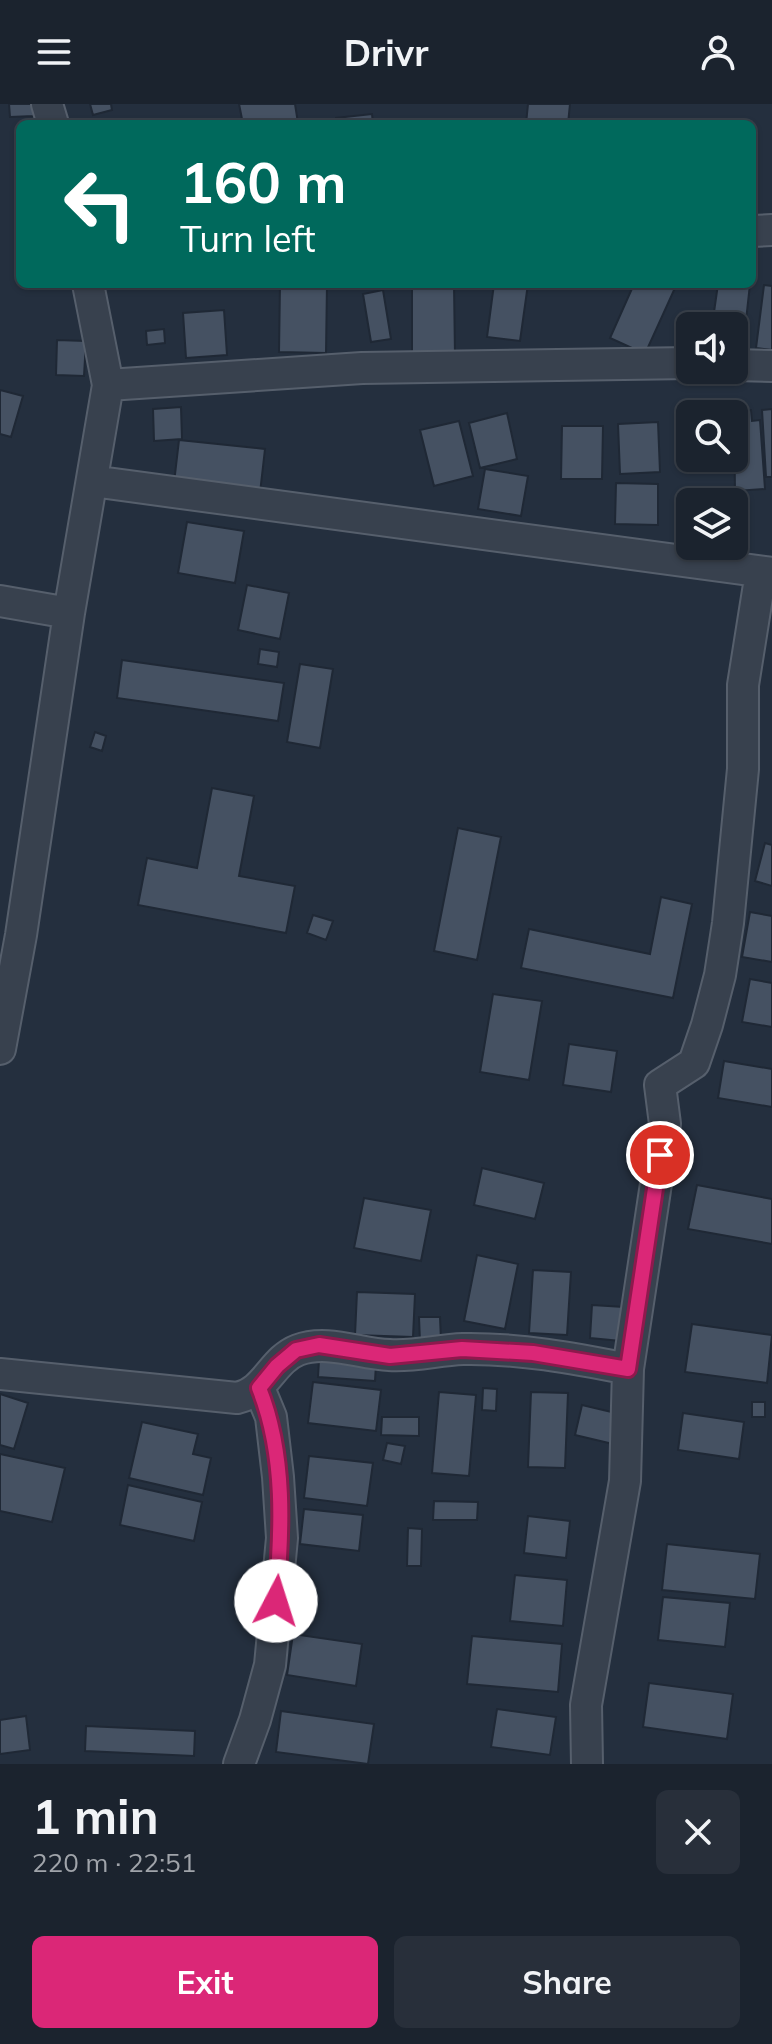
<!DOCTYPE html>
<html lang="en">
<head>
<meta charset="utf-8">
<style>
  :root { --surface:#1b232e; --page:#282f3a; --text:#f1f3f6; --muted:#a0a4aa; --line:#39404a; --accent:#db2777 }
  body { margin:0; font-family:Mulish,sans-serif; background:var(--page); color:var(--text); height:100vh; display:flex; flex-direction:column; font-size:30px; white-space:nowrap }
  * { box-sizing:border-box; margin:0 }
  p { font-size:26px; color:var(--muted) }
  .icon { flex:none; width:44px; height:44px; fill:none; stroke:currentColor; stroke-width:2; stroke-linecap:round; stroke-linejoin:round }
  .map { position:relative; height:1660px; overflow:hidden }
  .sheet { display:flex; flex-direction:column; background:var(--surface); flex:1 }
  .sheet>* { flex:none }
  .hud { position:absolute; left:16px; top:16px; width:740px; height:168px; border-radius:12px; box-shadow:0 2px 6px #0004,0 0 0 2px var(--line); background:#00695c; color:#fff; overflow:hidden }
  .buttons { position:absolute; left:676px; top:208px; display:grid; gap:16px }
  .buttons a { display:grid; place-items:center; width:72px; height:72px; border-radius:12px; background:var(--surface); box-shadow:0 2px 6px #0004,0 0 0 2px var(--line); font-size:40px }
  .pin { position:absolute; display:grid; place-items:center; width:68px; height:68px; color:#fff; margin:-34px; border:4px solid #fff; border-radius:50%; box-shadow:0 2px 8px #0007 }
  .me { position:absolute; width:88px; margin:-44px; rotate:5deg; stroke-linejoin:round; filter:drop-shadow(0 0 6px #0008) }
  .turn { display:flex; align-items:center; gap:28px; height:168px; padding:0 32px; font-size:36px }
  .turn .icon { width:104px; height:104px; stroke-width:2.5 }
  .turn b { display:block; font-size:56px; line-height:68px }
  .round { display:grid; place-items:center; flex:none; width:84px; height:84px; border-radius:12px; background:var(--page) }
  .overview { display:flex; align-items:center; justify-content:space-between; height:136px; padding:0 32px }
  h1 { font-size:48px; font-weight:700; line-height:60px }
  .primary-button { display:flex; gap:16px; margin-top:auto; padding:16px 32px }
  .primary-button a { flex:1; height:92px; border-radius:12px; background:var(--accent); color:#fff; font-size:32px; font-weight:700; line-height:92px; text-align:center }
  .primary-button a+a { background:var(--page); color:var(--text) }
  header { display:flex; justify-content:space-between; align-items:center; height:104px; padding:0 32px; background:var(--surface); font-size:36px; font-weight:700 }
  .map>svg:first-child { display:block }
</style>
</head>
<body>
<header><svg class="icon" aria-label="menu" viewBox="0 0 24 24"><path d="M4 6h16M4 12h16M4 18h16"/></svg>Drivr<svg class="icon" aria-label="person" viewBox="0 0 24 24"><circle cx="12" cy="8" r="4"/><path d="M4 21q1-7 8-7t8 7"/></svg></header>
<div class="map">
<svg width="772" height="1660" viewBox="0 0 772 1660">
  <rect width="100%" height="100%" fill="#242f3e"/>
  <path fill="#455162" stroke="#1f2835" stroke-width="2" d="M9 0H33L34 12 10 13Z
    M90 0H111L112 6 93 11Z
    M239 0H295L298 19 243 20Z
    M528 0H570L568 20H526Z
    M372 10 373 20H336V14Z
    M280 180H327L326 249 279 248Z
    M412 180H454L455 252 412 253Z
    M494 180H528L520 237 487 233Z
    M634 180H666L675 184 645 250 610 234Z
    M718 180H750L743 244 734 243V222H712Z
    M764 181 772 182V246L756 244Z
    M383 186 391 235 371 238 363 190Z
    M224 206 227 251 186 254 183 209Z
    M164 225 165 239 147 241 146 227Z
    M57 236 86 237 84 272 56 271Z
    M0 286 23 292 11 333 0 330Z
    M181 303 182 335 154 337 153 305Z
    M772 305V373H766L762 306Z
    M751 306 752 317 760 316 765 385 735 387 734 310H730L729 307Z
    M507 309 517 355 480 364 469 319Z
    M459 317 473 372 434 382 420 326Z
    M658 318 660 368 620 370 618 320Z
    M562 322H603L602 375H561Z
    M179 336 265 345 260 389 174 379Z
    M485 365 528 372 521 412 478 405Z
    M616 379 658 380V421L615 420Z
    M187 418 244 427 235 479 178 469Z
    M247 481 289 489 280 535 238 526Z
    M260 545 279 548 277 563 258 560Z
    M122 556 284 579 278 617 117 594Z
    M300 560 333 565 320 644 287 638Z
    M95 628 106 632 102 647 90 643Z
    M212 684 254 692 239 772 295 782 286 829 138 801 147 754 197 764Z
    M458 724 501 733 477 856 434 847Z
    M765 739 772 741V782L755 777Z
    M661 793 692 800 673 894 521 864 529 825 650 850Z
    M750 808 772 812V858L742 853Z
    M313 811 333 817 326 836 307 829Z
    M750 875 772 879V923L742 918Z
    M493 890 542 897 529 976 480 968Z
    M569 940 617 947 611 988 563 981Z
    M724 957 772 965V1003L718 994Z
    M482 1064 544 1079 535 1115 474 1101Z
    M697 1081 772 1095V1140L688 1125Z
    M364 1094 431 1106 421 1157 354 1144Z
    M477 1151 518 1160 505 1225 464 1217Z
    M533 1166 571 1168 567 1231 529 1229Z
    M357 1188 415 1190 413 1233 355 1231Z
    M592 1201 624 1203 621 1237 590 1234Z
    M419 1213H440L441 1237 420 1238Z
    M692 1220 772 1231 767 1279 685 1268Z
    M319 1256 376 1260 375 1277 318 1273Z
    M313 1278 381 1286 376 1327 308 1319Z
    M483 1284 497 1285 496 1307 482 1306Z
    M439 1288 476 1291 469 1372 432 1369Z
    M531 1288 568 1289 565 1364 528 1363Z
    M0 1290 28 1299 14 1345 0 1341Z
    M752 1298H765V1313H752Z
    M582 1301 620 1310 613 1340 575 1331Z
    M683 1309 744 1318 739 1355 678 1346Z
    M382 1313H419V1332L381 1331Z
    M142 1318 198 1330 193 1350 211 1354 203 1391 129 1374Z
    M387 1339 405 1342 401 1360 383 1356Z
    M0 1350 65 1364 52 1418 0 1407Z
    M309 1352 373 1359 367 1402 304 1394Z
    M128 1381 202 1398 194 1437 120 1421Z
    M434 1397 478 1398 477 1416H433Z
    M304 1405 363 1411 359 1447 300 1440Z
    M528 1412 570 1417 566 1454 524 1449Z
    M408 1424 422 1425 421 1462H407Z
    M667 1440 760 1450 755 1495 662 1486Z
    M515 1471 567 1476 563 1522 510 1517Z
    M663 1493 730 1499 725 1543 658 1536Z
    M293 1530 362 1540 356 1582 287 1571Z
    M472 1532 562 1540 558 1588 467 1580Z
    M649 1579 733 1590 727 1635 643 1623Z
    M497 1605 556 1613 550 1651 491 1643Z
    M281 1607 374 1620 368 1660 276 1648Z
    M26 1612 30 1646 0 1650V1616Z
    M86 1622 195 1627 194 1652 85 1647Z"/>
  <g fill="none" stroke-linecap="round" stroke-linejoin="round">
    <defs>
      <path id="street" d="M47 0 53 20
        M752 127 772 126
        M734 261 772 262
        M108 281 362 264 690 259
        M92 377 772 469
        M0 497 69 509
        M0 945 21 831 69 509 108 281 88 180
        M0 1270 237 1294C266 1288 272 1256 298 1246 327 1235 360 1250 389 1251 413 1253 438 1246 463 1245 518 1244 573 1254 628 1265
        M239 1660 255 1616 270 1561 282 1434 278 1373 271 1313 259 1284
        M587 1660 586 1601 625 1377 628 1265 665 1020 660 981 694 959 707 921 720 871 728 819 743 665V581L761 468"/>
    </defs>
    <use href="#street" stroke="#565f6c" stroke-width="34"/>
    <use href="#street" stroke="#38414e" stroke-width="30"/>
  </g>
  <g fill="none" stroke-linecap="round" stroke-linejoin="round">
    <defs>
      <path id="route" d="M276 1497C282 1427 286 1351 259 1284L277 1262 296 1246 319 1241 390 1252 462 1245 533 1249 628 1265 660 1051"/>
    </defs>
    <use href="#route" stroke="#8e194d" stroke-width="20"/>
    <use href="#route" stroke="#db2777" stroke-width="14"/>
  </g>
</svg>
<div class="buttons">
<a><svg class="icon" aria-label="sound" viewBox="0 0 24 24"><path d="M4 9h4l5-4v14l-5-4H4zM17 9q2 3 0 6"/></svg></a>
<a><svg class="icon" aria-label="search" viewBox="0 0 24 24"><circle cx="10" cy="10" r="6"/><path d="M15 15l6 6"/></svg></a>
<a><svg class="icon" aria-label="layers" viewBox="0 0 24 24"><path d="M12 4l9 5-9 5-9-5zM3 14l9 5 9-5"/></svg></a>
</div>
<div class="pin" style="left:660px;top:1051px;background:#d93025"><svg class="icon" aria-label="arrive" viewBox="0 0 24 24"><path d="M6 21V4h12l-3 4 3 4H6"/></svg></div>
<svg class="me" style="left:276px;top:1497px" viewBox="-20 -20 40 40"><circle r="19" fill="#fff"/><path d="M0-13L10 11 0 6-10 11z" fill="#db2777"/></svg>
<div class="hud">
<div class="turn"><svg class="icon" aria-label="left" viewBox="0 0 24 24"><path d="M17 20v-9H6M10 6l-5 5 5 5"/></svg><div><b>160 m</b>Turn left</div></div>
</div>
</div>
<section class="sheet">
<div class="overview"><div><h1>1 min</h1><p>220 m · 22:51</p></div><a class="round"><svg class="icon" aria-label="close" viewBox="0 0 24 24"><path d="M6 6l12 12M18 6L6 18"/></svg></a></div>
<div class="primary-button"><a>Exit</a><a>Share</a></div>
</section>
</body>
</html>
